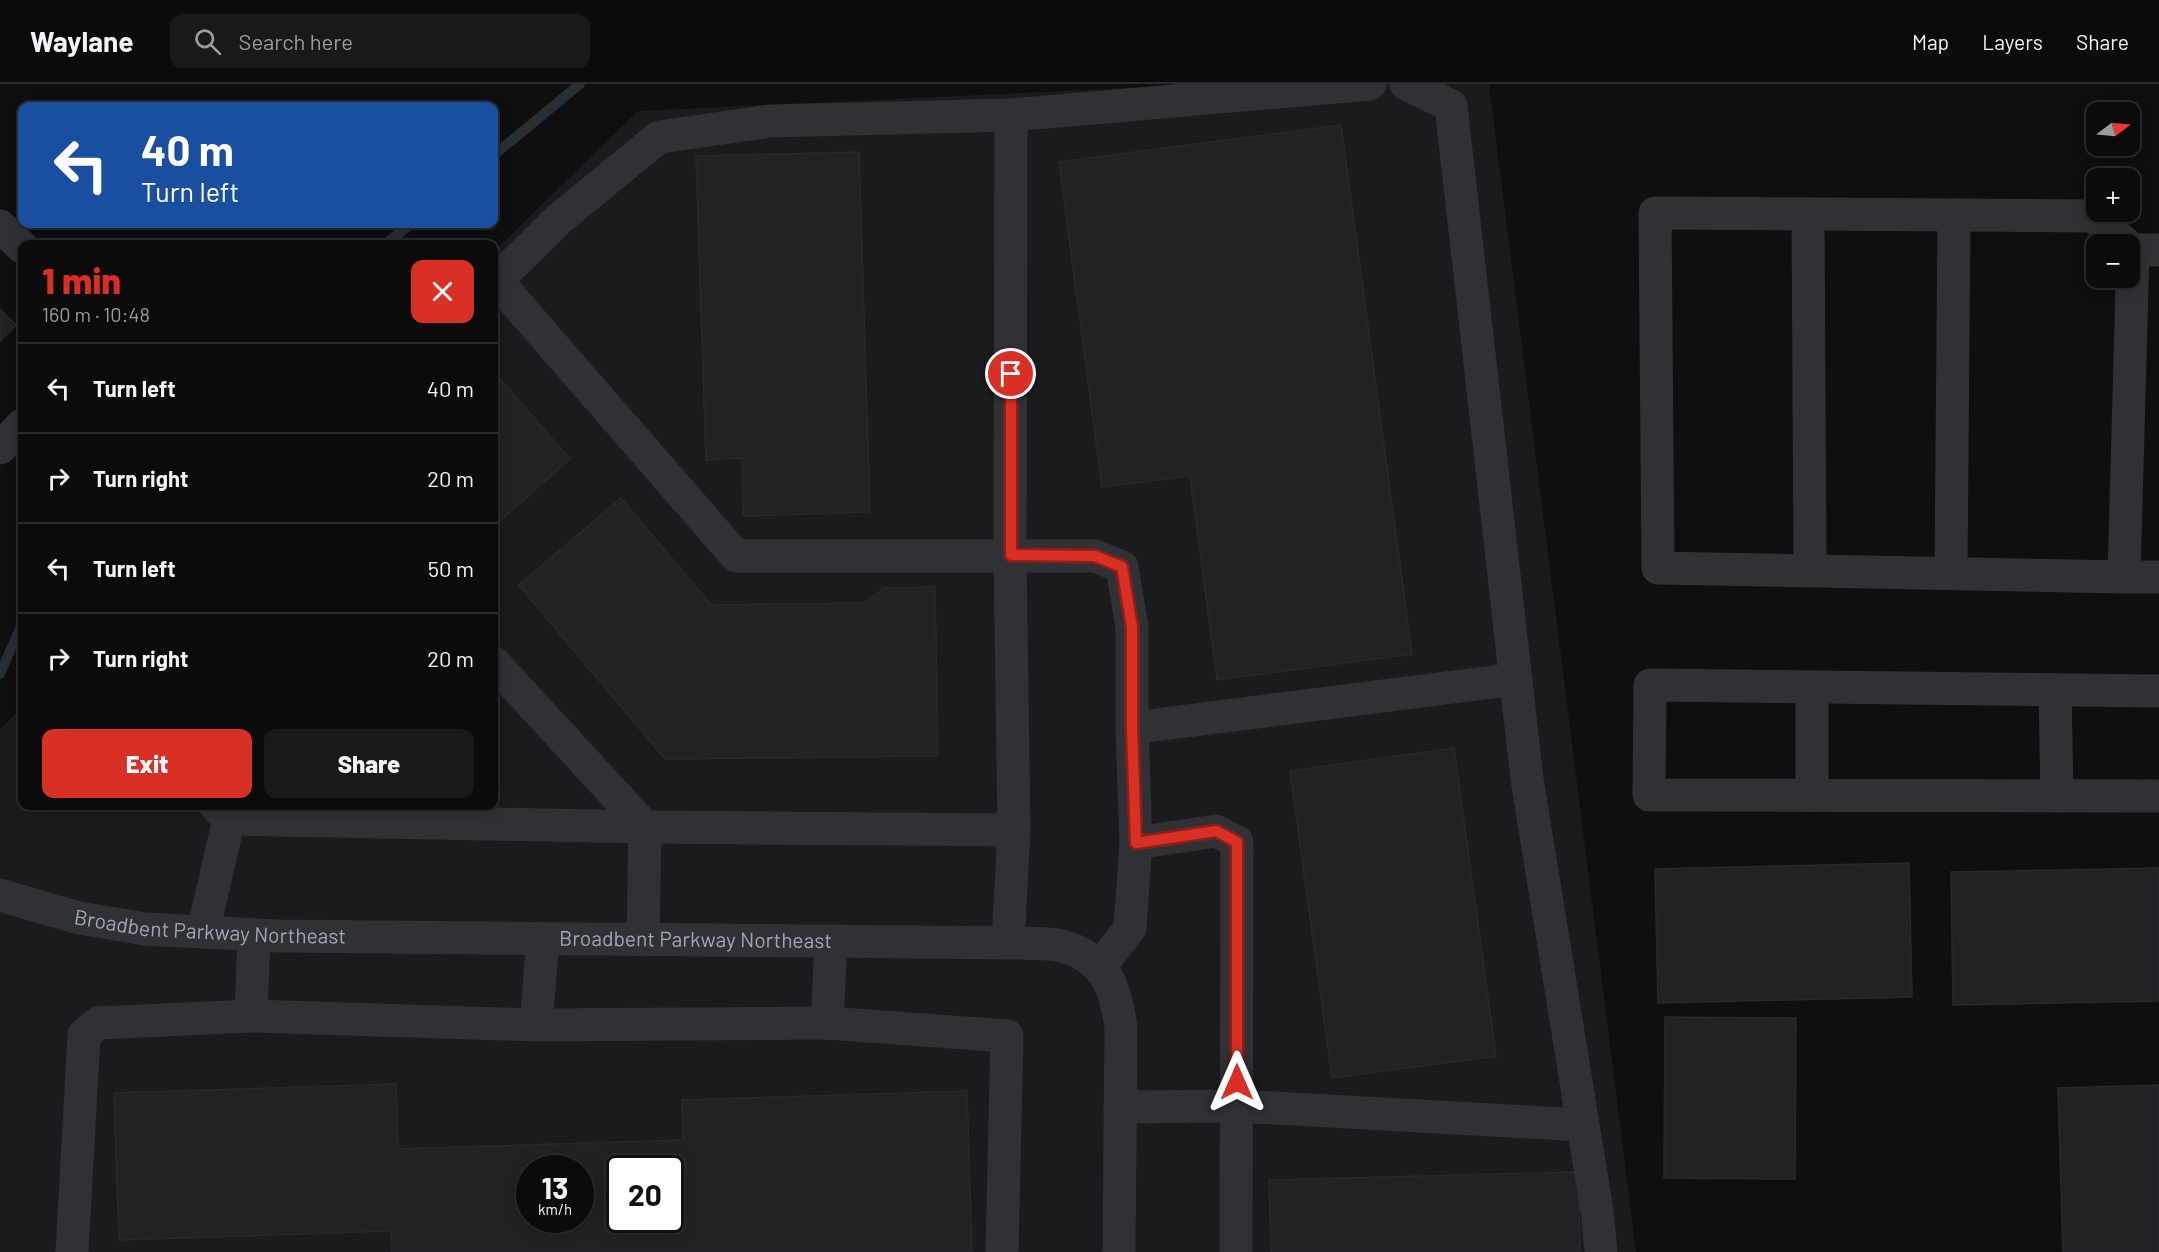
<!DOCTYPE html>
<html lang="en">
<head>
<meta charset="utf-8">
<style>
  :root { --surface:#0b0b0c; --page:#19191a; --text:#f1f3f6; --muted:#9a9b9d; --line:#2b2b2d; --accent:#d93025 }
  body { margin:0; font-family:Barlow,sans-serif; background:var(--page); color:var(--text); height:100vh; display:flex; flex-direction:column; font-size:22px; white-space:nowrap }
  * { box-sizing:border-box; margin:0 }
  p { font-size:20px; color:var(--muted) }
  .icon { flex:none; width:33px; height:33px; fill:none; stroke:currentColor; stroke-width:2; stroke-linecap:round; stroke-linejoin:round }
  .map { position:relative; flex:1; overflow:hidden }
  .drawer { position:absolute; left:18px; top:156px; width:480px; height:570px; display:flex; flex-direction:column; background:var(--surface); border-radius:12px; box-shadow:0 3px 15px #0003,0 0 0 2px var(--line) }
  .drawer>* { flex:none }
  .hud { position:absolute; left:18px; top:18px; width:480px; height:126px; border-radius:12px; box-shadow:0 3px 15px #0003,0 0 0 2px var(--line); background:#1a4fa0; color:#fff; overflow:hidden }
  .needle { width:39px; rotate:74deg }
  .buttons { position:absolute; left:2086px; top:18px; display:grid; gap:12px }
  .buttons a { display:grid; place-items:center; width:54px; height:54px; border-radius:12px; background:var(--surface); box-shadow:0 3px 15px #0003,0 0 0 2px var(--line); font-size:30px }
  .speed { position:absolute; left:516px; top:1071px; display:flex; gap:12px; font-size:30px; font-weight:700; text-align:center }
  .speed>* { display:grid; place-content:center; width:78px; height:78px; border-radius:50%; background:var(--surface); box-shadow:0 3px 15px #0003,0 0 0 2px var(--line); line-height:1 }
  .speed small { font-size:15px; font-weight:400 }
  .speed .limit { border:3px solid #111; border-radius:9px; background:#fff; color:#111 }
  .pin { position:absolute; display:grid; place-items:center; width:51px; height:51px; color:#fff; margin:-26px; border:3px solid #fff; border-radius:50%; box-shadow:0 2px 6px #0007 }
  .me { position:absolute; width:66px; margin:-33px; rotate:0deg; stroke-linejoin:round; filter:drop-shadow(0 0 4px #0008) }
  .turn { display:flex; align-items:center; gap:21px; height:126px; padding:0 24px; font-size:27px }
  .turn .icon { width:78px; height:78px; stroke-width:2.5 }
  .turn b { display:block; font-size:42px; line-height:51px }
  .round { display:grid; place-items:center; flex:none; width:63px; height:63px; border-radius:12px; background:var(--page) }
  .overview { display:flex; align-items:center; justify-content:space-between; height:102px; padding:0 24px }
  h1 { font-size:36px; font-weight:800; line-height:45px; color:var(--accent) }
  .primary-button { display:flex; gap:12px; margin-top:auto; padding:12px 24px }
  .primary-button a { flex:1; height:69px; border-radius:12px; background:var(--accent); color:#fff; font-size:24px; font-weight:800; line-height:69px; text-align:center }
  .primary-button a+a { background:var(--page); color:var(--text) }
  ul { padding:0; list-style:none }
  li { display:flex; align-items:center; gap:18px; height:90px; padding:0 24px; border-top:2px solid var(--line) }
  li div { flex:1 }
  li b { display:block; font-size:22px }
  li em { font-style:normal }
  header { display:flex; align-items:center; gap:36px; box-sizing:border-box; height:84px; padding:0 30px; background:var(--surface); border-bottom:2px solid var(--line) }
  header strong { font-size:28px }
  nav { display:flex; gap:33px; margin-inline-start:auto; font-size:21px }
  .search { width:420px; height:54px; background:var(--page); display:flex; align-items:center; gap:15px; box-sizing:border-box; padding:0 21px; border-radius:12px; color:var(--muted); font-size:22px }
  .map>svg:first-child { display:block }
</style>
</head>
<body>
<header>
<strong>Waylane</strong>
<div class="search"><svg class="icon" aria-label="search" viewBox="0 0 24 24"><circle cx="10" cy="10" r="6"/><path d="M15 15l6 6"/></svg>Search here</div>
<nav><a>Map</a><a>Layers</a><a>Share</a></nav>
</header>
<div class="map">
<svg width="2159" height="1168" viewBox="0 0 2159 1168">
  <rect width="100%" height="100%" fill="#0f0f10"/>
  <path fill="#1b1b1d" fill-rule="evenodd" d="M1214 0H1489L1636 1168H0V645L22 623V722H494V167L638 27ZM530 1084H580V1136H530ZM620 1084H670V1136H620Z"/>
  <g fill="none" stroke-linecap="round" stroke-linejoin="round">
    <path stroke="#252f34" stroke-width="10" d="M494 71 580 0
      M385 160 411 140
      M0 590 22 540"/>
  </g>
  <path fill="#222224" stroke="#29292c" stroke-width="1.5" fill-rule="evenodd" d="M1341 41 1412 570 1217 596 1190 392 1102 403 1059 78Z
    M859 68 870 428 743 432 742 374 706 376 696 72Z
    M0 225 16 241 0 257Z
    M494 288 570 375 494 442Z
    M621 414 711 521 865 519 884 504 935 503 938 672 665 675 519 501Z
    M1454 664 1496 972 1332 994 1290 687Z
    M1909 779 1912 913 1658 919 1655 785Z
    M2159 784V917L1953 921 1951 788Z
    M1665 933 1796 934 1795 1095 1664 1094Z
    M396 1000 398 1065 683 1056 682 1016 967 1007 972 1168H392L391 1147 119 1156 114 1009ZM530 1084H580V1136H530ZM620 1084H670V1136H620Z
    M2159 1001V1168H2063L2058 1004Z
    M1578 1088 1580 1168H1271L1269 1096Z"/>
  <g fill="none" stroke-linecap="round" stroke-linejoin="round">
    <g stroke="#303135" stroke-width="33">
      <path d="M1406 0 1451 22 1527 695 1597 1127 1601 1168"/>
      <path d="M1011 31 1370 0"/>
      <path d="M1808 130 1810 486"/>
      <path d="M0 142 22 163"/>
      <path d="M2159 166H2133L2124 493H2159"/>
      <path d="M496 196 736 472H1095L1122 483 1132 543V644L1136 759 1130 844 1100 883"/>
      <path d="M494 199 559 135 659 53 771 37 1011 31 1010 471 1014 746 1008 859"/>
      <path d="M0 364 22 341"/>
      <path d="M1951 489 1954 131"/>
      <path d="M2124 493 1658 484 1655 129 2093 132 2126 160"/>
      <path d="M494 579 645 743 643 856"/>
      <path d="M2055 606 2057 712"/>
      <path d="M2159 607 1650 601 1649 711 2159 712"/>
      <path d="M1132 644 1516 595"/>
      <path d="M1812 711V603"/>
      <path d="M216 722 229 735 645 743 1014 746"/>
      <path d="M1136 759 1216 747 1237 758 1236 1168"/>
      <path id="s1" d="M0 811 79 834 145 845 280 852 1024 859C1036 860 1050 859 1062 862 1106 874 1116 904 1121 944L1119 1168"/>
      <path d="M203 848 229 735"/>
      <path d="M251 932 254 851"/>
      <path d="M827 939 831 858"/>
      <path d="M536 941 543 855"/>
      <path d="M1120 1023 1237 1022 1583 1041"/>
      <path d="M72 1168 84 951 98 939 251 932 536 941 827 939 1007 952 1002 1168"/>
    </g>
  </g>
  <g fill="none" stroke-linecap="round" stroke-linejoin="round">
    <defs>
      <path id="route" d="M1011 290V471L1095 472 1122 483 1132 543V644L1136 759 1216 747 1237 758V998"/>
    </defs>
    <use href="#route" stroke="#8d1f18" stroke-width="15"/>
    <use href="#route" stroke="#d93025" stroke-width="10"/>
  </g>
  <g text-anchor="middle" stroke-width="6" stroke-linejoin="round" paint-order="stroke">
    <g font-size="21" fill="#a0a7b2" stroke="#0a0a0b">
      <text dy="7" stroke="none"><textPath href="#s1" startOffset="214">Broadbent Parkway Northeast</textPath></text>
      <text dy="7" stroke="none"><textPath href="#s1" startOffset="700">Broadbent Parkway Northeast</textPath></text>
    </g>
  </g>
</svg>
<div class="buttons">
<a><svg class="needle" viewBox="-14 -14 28 28"><path d="M0-13l5 13h-10z" fill="#e53935"/><path d="M0 13l5-13h-10z" fill="#9a9b9d"/></svg></a>
<a>+</a>
<a>−</a>
</div>
<div class="speed"><div>13<small>km/h</small></div><div class="limit">20</div></div>
<div class="pin" style="left:1011px;top:290px;background:#d93025"><svg class="icon" aria-label="arrive" viewBox="0 0 24 24"><path d="M6 21V4h12l-3 4 3 4H6"/></svg></div>
<svg class="me" style="left:1237px;top:998px" viewBox="-20 -20 40 40"><path d="M0-17L14 15 0 8-14 15z" fill="#d93025" stroke="#fff" stroke-width="4"/></svg>
<div class="hud">
<div class="turn"><svg class="icon" aria-label="left" viewBox="0 0 24 24"><path d="M17 20v-9H6M10 6l-5 5 5 5"/></svg><div><b>40 m</b>Turn left</div></div>
</div>
<section class="drawer">
<div class="overview"><div><h1>1 min</h1><p>160 m · 10:48</p></div><a class="round" style="background:#d93025;color:#fff"><svg class="icon" aria-label="close" viewBox="0 0 24 24"><path d="M6 6l12 12M18 6L6 18"/></svg></a></div>
<ul>
<li><svg class="icon" aria-label="left" viewBox="0 0 24 24"><path d="M17 20v-9H6M10 6l-5 5 5 5"/></svg><div><b>Turn left</b></div><em>40 m</em></li>
<li><svg class="icon" aria-label="right" viewBox="0 0 24 24"><path d="M7 20v-9h11M14 6l5 5-5 5"/></svg><div><b>Turn right</b></div><em>20 m</em></li>
<li><svg class="icon" aria-label="left" viewBox="0 0 24 24"><path d="M17 20v-9H6M10 6l-5 5 5 5"/></svg><div><b>Turn left</b></div><em>50 m</em></li>
<li><svg class="icon" aria-label="right" viewBox="0 0 24 24"><path d="M7 20v-9h11M14 6l5 5-5 5"/></svg><div><b>Turn right</b></div><em>20 m</em></li>
</ul>
<div class="primary-button"><a>Exit</a><a>Share</a></div>
</section>
</div>
</body>
</html>
